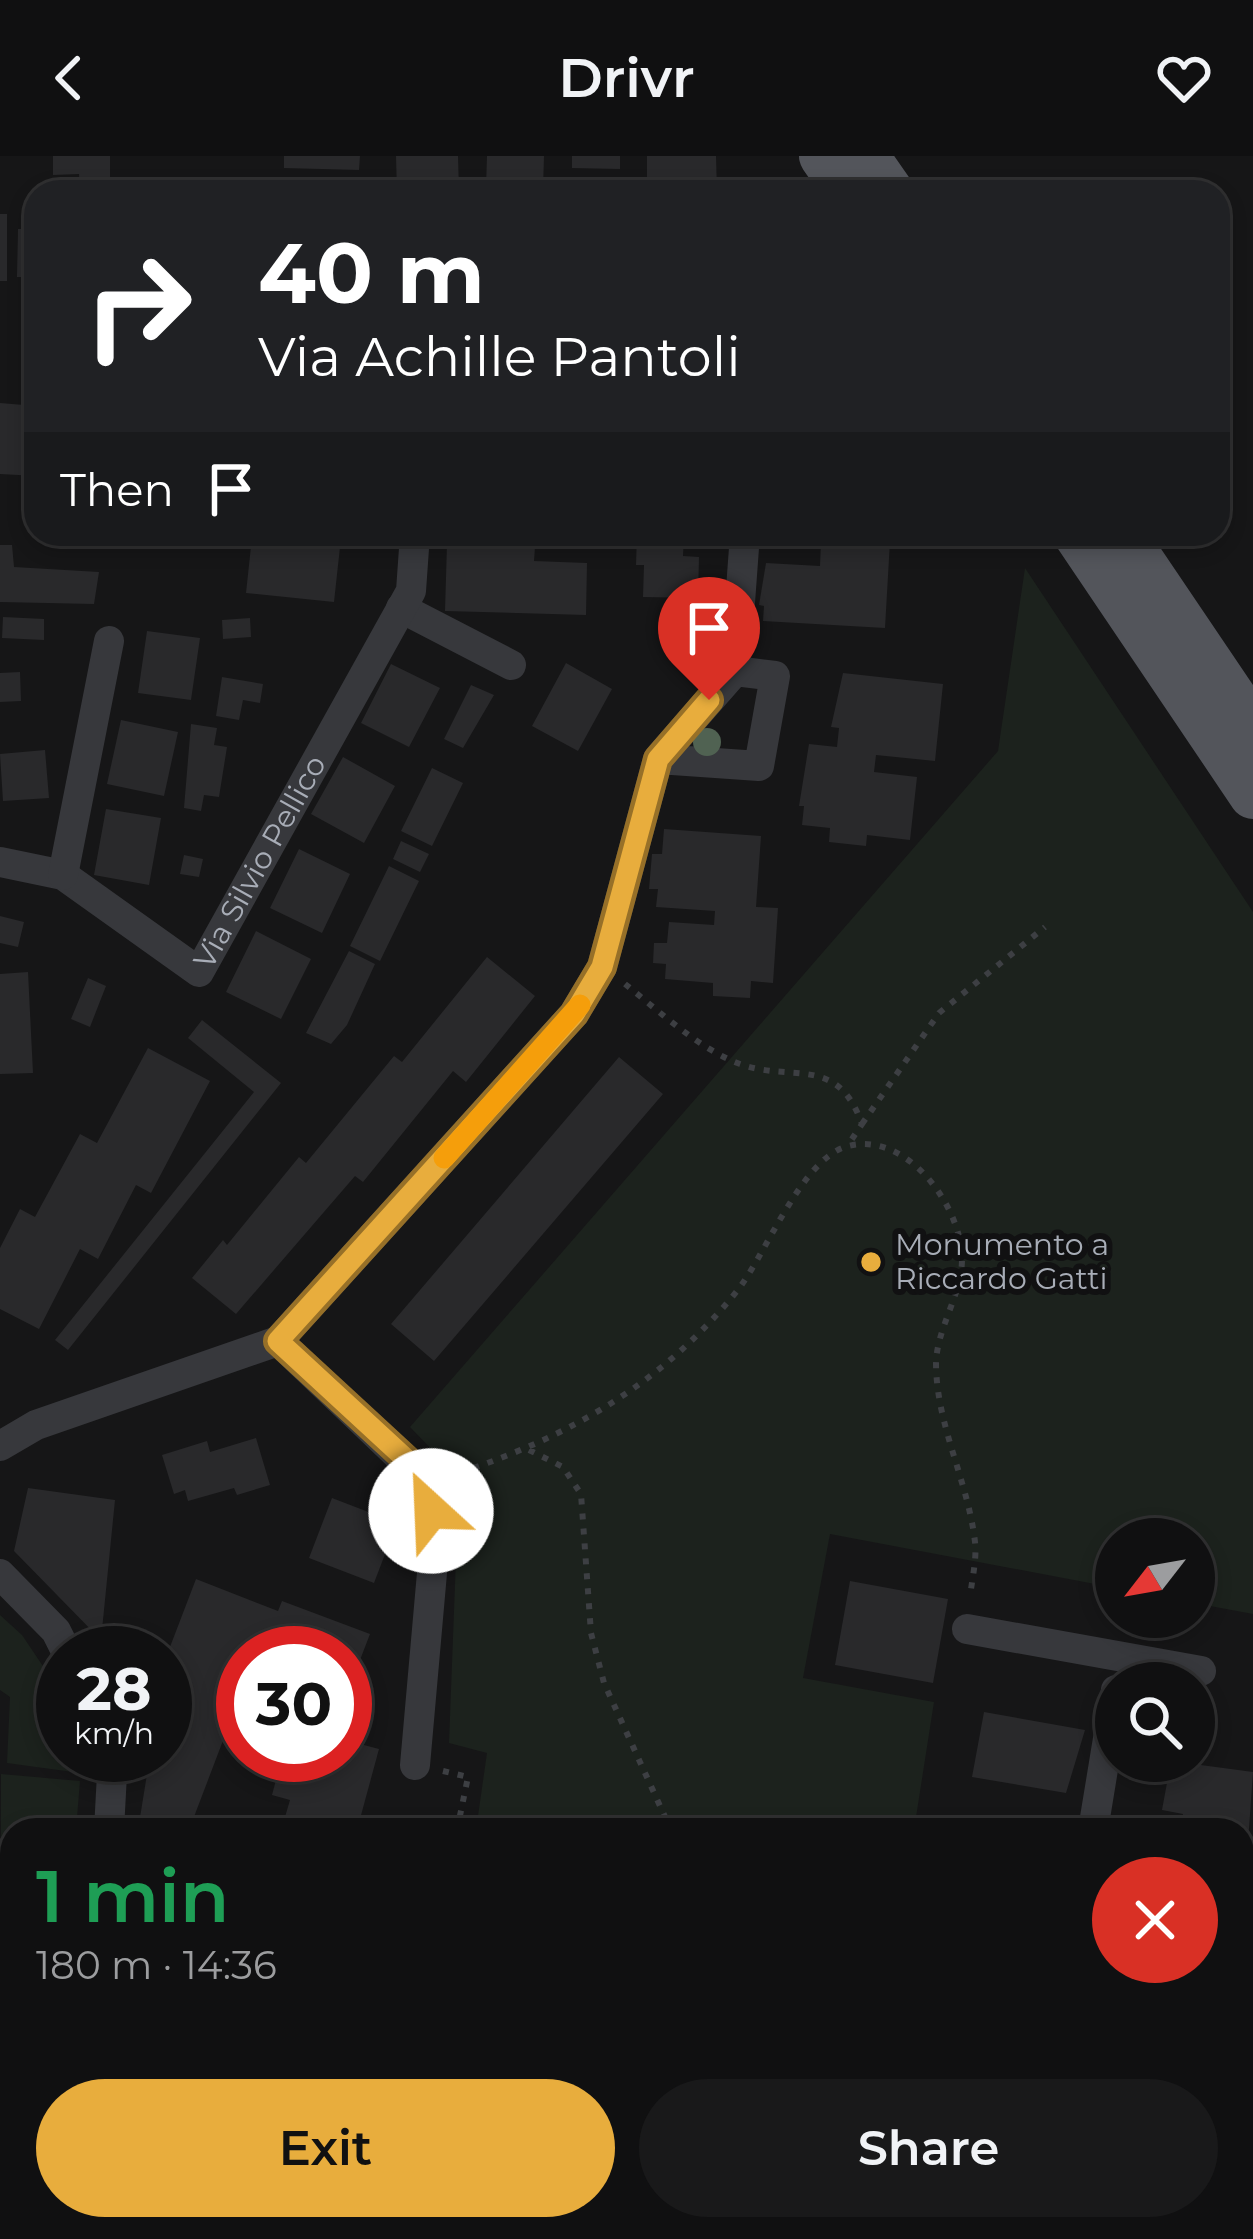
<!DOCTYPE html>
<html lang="en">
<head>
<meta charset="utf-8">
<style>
  :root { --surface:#101011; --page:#19191a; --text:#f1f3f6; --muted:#9c9d9f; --line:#303031; --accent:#e8ad3d }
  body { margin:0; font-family:Montserrat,sans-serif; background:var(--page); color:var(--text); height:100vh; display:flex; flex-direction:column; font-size:45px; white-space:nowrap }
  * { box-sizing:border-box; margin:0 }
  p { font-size:39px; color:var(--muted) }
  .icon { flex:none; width:66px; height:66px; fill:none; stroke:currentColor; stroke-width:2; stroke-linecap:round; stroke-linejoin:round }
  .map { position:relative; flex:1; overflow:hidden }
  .details { position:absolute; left:0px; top:1662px; width:1254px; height:423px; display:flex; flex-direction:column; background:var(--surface); border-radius:36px 36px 0 0; box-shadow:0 6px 18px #0003,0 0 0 3px var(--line) }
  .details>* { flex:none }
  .top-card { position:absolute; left:24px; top:24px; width:1206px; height:366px; border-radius:36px; box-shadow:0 6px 18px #0003,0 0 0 3px var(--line); background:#202124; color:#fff; overflow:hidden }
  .needle { width:78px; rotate:239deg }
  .controls { position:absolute; left:1095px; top:1362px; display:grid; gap:24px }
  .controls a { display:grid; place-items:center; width:120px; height:120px; border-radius:50%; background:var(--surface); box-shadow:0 6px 18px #0003,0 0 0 3px var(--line); font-size:60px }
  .speed { position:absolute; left:36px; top:1470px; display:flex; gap:24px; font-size:60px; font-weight:700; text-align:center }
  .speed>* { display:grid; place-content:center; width:156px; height:156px; border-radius:50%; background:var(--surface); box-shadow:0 6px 18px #0003,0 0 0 3px var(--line); line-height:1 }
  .speed small { font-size:30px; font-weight:400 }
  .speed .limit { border:18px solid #d22; background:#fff; color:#111 }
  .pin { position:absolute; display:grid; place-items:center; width:102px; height:102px; color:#fff; margin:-123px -51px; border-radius:50% 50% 50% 0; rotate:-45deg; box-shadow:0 0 12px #0007 }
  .pin .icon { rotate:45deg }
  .me { position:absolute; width:132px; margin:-66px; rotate:335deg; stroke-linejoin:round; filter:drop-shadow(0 0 9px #0008) }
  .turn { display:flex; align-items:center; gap:42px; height:252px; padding:0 36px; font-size:54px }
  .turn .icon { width:156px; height:156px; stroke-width:2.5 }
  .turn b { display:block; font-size:84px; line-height:102px }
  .then { display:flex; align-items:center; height:114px; padding:0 36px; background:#0003; gap:24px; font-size:45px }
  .round { display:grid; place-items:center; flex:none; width:126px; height:126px; border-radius:63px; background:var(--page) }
  .head { display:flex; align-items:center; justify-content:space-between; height:204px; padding:0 36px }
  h1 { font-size:72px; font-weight:600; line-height:90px; color:#1e9e55 }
  .action { display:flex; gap:24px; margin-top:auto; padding:24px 36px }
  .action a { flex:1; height:138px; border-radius:72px; background:var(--accent); color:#111; font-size:48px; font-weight:600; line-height:138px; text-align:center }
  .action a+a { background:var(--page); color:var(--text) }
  header { display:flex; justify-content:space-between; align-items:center; height:156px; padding:0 36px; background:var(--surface); font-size:54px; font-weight:600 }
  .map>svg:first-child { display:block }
</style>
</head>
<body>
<header><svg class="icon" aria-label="back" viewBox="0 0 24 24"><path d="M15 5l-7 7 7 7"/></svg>Drivr<svg class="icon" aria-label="heart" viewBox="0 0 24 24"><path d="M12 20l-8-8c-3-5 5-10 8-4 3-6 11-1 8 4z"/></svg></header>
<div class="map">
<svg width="1253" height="2083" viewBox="0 0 1253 2083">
  <rect width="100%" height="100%" fill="#161617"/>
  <path fill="#1c221d" d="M1025 412 1253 756V1458L1194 1447V1383H1116V1432L830 1378 803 1522 934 1546 914 1674H476L487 1597 449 1587 458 1349 440 1302 410 1271 998 595Z
    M0 1459 22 1479 61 1537 63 1599H79L80 1617 7 1607 10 1541 0 1534Z
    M1 1618 80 1625 76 1674H12V1998L0 1997Z
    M440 2073H577V2083H440Z"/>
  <path fill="#29292b" d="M53 0H110V36H80L79 18 53 19Z
    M284 0H360L359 14 284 12Z
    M396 0H458L459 35 397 36Z
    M487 0H544L543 33 486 32Z
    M572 0H620V13L572 12Z
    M647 0H716L717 36 647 30Z
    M0 58H7V125H0Z
    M18 73H36V121H17Z
    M0 247 36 250V320L0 318Z
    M637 378H684L683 400 699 401 698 442 643 441 644 409H636Z
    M763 378H868V384L890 385 885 472 763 465 764 450 759 449 766 407 820 410 821 386 763 382Z
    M252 381 340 391 334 446 246 437Z
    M447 388 535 391 534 405 587 407 586 459 445 455Z
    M0 389H12L14 411 99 416 94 448 0 446Z
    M3 461 44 463V484L2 482Z
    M250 462 251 481 223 483 222 464Z
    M147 475 200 482 191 544 138 537Z
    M566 507 612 533 578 595 532 570Z
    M391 508 440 532 409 591 361 567Z
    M20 516 21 545 0 546V517Z
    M843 517 943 528 935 605 876 599 874 616 917 621 910 684 867 679 866 690 829 686 830 672 802 669 804 650H799L809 588 837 591 839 572 831 571Z
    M222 521 263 528 260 547 243 544 239 564 216 560Z
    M471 529 494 539 463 592 444 583Z
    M121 564 178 576 164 640 107 628Z
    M191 568 217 572 214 589 227 591 219 641 204 639 201 655 184 652Z
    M45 594 49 642 3 645 0 598Z
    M343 601 395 630 364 687 311 658Z
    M432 612 463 627 432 690 401 675Z
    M106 653 161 662 149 729 94 719Z
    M664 673 761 680 756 751 778 752 773 827 751 825 750 842 713 840V827L665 823 666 808 653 807 654 787H667L669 766 714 769 715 755 656 751 658 733H649L652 698H662Z
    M401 685 429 698 420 716 393 703Z
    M299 693 350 718 322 777 270 752Z
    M184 699 203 703 199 721 180 718Z
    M389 710 419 725 380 805 350 790Z
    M0 760 24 766 18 791 0 787Z
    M256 775 311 803 281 863 226 836Z
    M349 795 375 808 347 869 331 888 306 877Z
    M487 801 535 840 466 926 453 915 363 1026 355 1020 236 1158 192 1122 223 1084 227 1089 299 1001 306 1007 394 900 402 906Z
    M28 816 33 917 0 918V818Z
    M88 822 106 830 90 871 71 863Z
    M202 864 281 927 68 1194 55 1184 254 936 188 882Z
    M148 892 210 925 151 1037 136 1029 98 1103 80 1093 39 1173 0 1153V1092L20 1053 35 1061 80 978 97 987Z
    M619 901 663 938 434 1205 391 1168Z
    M256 1282 270 1329 237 1339 234 1332 188 1345 185 1334 174 1338 162 1299 207 1285 210 1296Z
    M28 1332 115 1344 101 1484 14 1395Z
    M332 1342 397 1367 374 1427 309 1402Z
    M196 1423 278 1455 282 1445 370 1478 355 1517 345 1513V1497H243V1532L189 1674H138L147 1618 141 1599H165V1551L180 1557 191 1528 165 1517V1504Z
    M850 1425 948 1443 933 1527 835 1509Z
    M984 1556 1085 1574 1066 1637 972 1621Z
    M345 1584 379 1593 357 1674 285 1661 290 1644 272 1639 280 1609 297 1613 300 1599H345Z
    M1171 1605 1253 1616 1247 1701 1242 1700V1674H1180L1183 1658 1162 1654Z
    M1242 1793 1253 1795V1834L1242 1832Z
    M0 2007 12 2008V2073H47V2083H0Z
    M214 2073H347L346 2083H213Z
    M590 2073H804V2083H590Z
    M1127 2073H1223L1221 2083H1125Z"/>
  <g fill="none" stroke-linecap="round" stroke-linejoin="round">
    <path stroke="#3d3f43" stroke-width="6" stroke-dasharray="6 9" stroke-linecap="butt" d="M625 828C659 855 699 893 740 908 793 927 837 898 862 968L848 989
      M862 968 939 857 1045 771
      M529 1294 563 1311 581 1338 591 1477 604 1527 671 1674
      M459 1317C570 1280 662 1228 737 1135 765 1100 801 1005 845 991 905 972 962 1050 962 1103 962 1139 936 1173 936 1209 937 1271 968 1325 975 1386 977 1403 972 1423 970 1441
      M443 1615 468 1621 457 1674
      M397 2083 398 2073"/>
    <g stroke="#37383c" stroke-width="30">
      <path d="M401 452 511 509"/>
      <path d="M735 515 745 378"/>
      <path id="s1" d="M0 706 63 719 199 816 411 435 415 378"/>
      <path d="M63 719 109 485"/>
      <path d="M278 1185 428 1328 435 1383 415 1609"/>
      <path d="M0 1290 36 1269 278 1185 574 858 602 811 658 603 735 515 775 520 759 610 658 603"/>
      <path d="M0 1418 56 1475 67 1497"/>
      <path d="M967 1473 1201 1515"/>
      <path d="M109 1674 113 1599"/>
      <path d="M1093 1674 1116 1534"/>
      <path d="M1242 1862 1253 1865"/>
      <path d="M76 2083 78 2073"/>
      <path d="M1035 2083V2073"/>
    </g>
    <path stroke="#53555b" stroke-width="48" d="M823 0 848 36
      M865 0 890 36
      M1077 378 1253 639
      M1122 378 1253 572"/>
  </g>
  <circle fill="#506252" cx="707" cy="586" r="14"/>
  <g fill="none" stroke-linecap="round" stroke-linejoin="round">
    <defs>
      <path id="route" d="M431 1355 428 1328 408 1305 278 1185 574 858 602 811 658 603 709 544"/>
    </defs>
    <use href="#route" stroke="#977028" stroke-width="30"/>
    <use href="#route" stroke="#e8ad3d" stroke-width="21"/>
    <path stroke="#f59e0b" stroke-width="21" d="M444 1002 580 849"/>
  </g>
  <circle fill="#e8ad3d" stroke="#111112" stroke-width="4.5" cx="871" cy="1106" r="12"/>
  <g text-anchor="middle" stroke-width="12" stroke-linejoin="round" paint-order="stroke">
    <g font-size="30" fill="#a8adb7" stroke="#111112">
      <text dy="10" stroke="none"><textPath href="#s1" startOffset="357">Via Silvio Pellico</textPath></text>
    </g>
    <g font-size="30" fill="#a8adb7" stroke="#111112" text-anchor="start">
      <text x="895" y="1099">Monumento a<tspan x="895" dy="34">Riccardo Gatti</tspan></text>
    </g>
  </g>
</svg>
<div class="controls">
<a><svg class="needle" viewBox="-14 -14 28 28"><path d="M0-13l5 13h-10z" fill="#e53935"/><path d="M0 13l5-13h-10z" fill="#9c9d9f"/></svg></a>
<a><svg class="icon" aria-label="search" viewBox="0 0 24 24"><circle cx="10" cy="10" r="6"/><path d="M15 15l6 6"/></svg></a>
</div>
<div class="speed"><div>28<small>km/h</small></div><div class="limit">30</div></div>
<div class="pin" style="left:709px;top:544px;background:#d93025"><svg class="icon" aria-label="arrive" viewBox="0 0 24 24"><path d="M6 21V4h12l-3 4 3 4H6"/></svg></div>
<svg class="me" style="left:431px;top:1355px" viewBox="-20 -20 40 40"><circle r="19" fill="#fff"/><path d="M0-13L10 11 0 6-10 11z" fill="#e8ad3d"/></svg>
<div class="top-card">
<div class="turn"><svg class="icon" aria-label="right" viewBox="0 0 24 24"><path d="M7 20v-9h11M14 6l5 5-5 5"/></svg><div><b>40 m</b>Via Achille Pantoli</div></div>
<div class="then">Then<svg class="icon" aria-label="arrive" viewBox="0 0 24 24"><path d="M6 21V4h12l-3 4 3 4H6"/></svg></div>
</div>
<section class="details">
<div class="head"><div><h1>1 min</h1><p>180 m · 14:36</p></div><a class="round" style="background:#d93025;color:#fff"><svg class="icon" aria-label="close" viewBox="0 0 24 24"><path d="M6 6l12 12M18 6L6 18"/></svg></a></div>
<div class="action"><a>Exit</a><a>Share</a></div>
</section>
</div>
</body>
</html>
